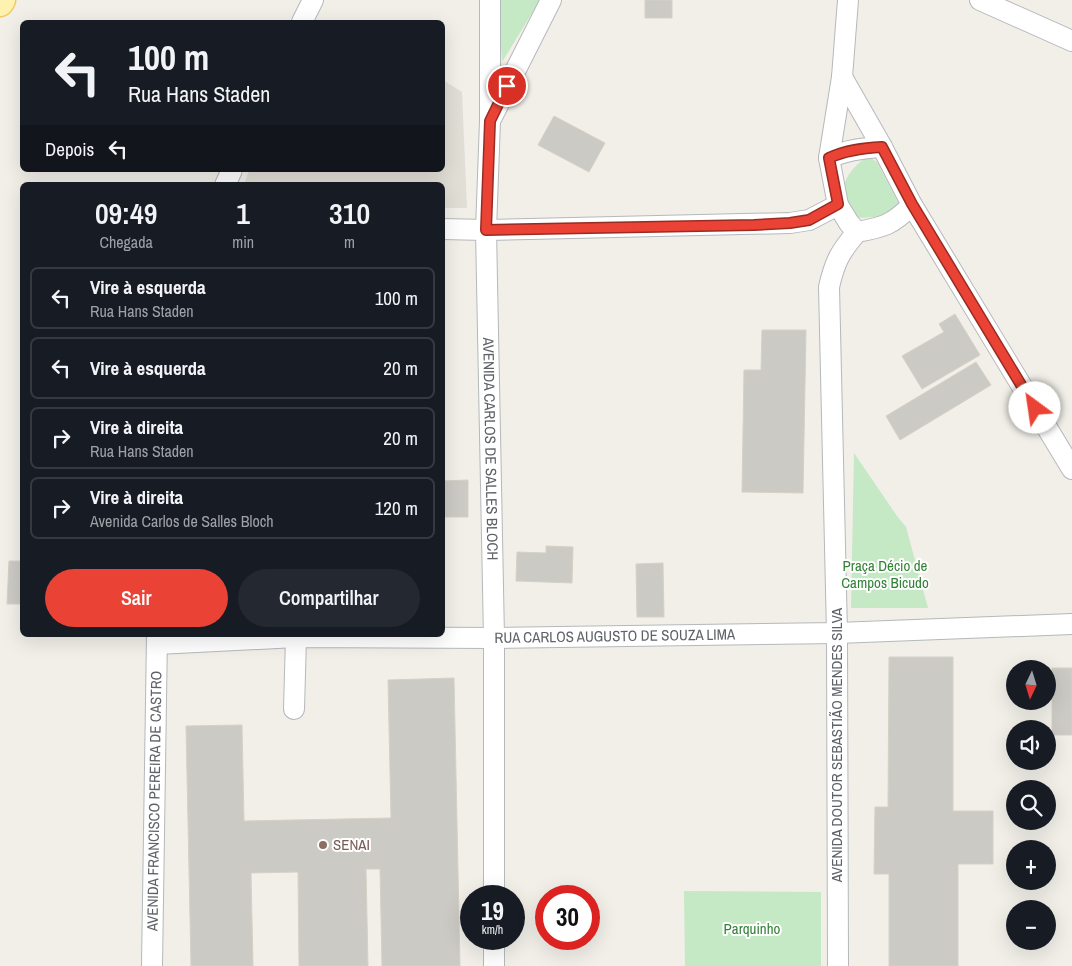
<!DOCTYPE html>
<html lang="pt">
<head>
<meta charset="utf-8">
<style>
  :root { --surface:#171b24; --page:#242831; --text:#f1f3f6; --muted:#9ea1a6; --line:#363941; --accent:#ea4335 }
  body { margin:0; font-family:"Archivo Narrow",sans-serif; background:var(--page); color:var(--text); height:100vh; display:flex; flex-direction:column; font-size:19px; white-space:nowrap }
  * { box-sizing:border-box; margin:0 }
  p { font-size:16px; color:var(--muted) }
  .icon { flex:none; width:28px; height:28px; fill:none; stroke:currentColor; stroke-width:2; stroke-linecap:round; stroke-linejoin:round }
  .map { position:relative; flex:1; overflow:hidden }
  .side { position:absolute; left:20px; top:182px; width:425px; height:455px; display:flex; flex-direction:column; background:var(--surface); border-radius:8px; box-shadow:0 5px 20px #0002 }
  .side>* { flex:none }
  .top-card { position:absolute; left:20px; top:20px; width:425px; height:152px; border-radius:8px; box-shadow:0 5px 20px #0002; background:#171b24; color:var(--text); overflow:hidden }
  .needle { width:32px; rotate:184deg }
  .controls { position:absolute; left:1006px; top:660px; display:grid; gap:10px }
  .controls a { display:grid; place-items:center; width:50px; height:50px; border-radius:50%; background:var(--surface); box-shadow:0 5px 20px #0002; font-size:25px }
  .speed { position:absolute; left:460px; top:885px; display:flex; gap:10px; font-size:25px; font-weight:700; text-align:center }
  .speed>* { display:grid; place-content:center; width:65px; height:65px; border-radius:50%; background:var(--surface); box-shadow:0 5px 20px #0002; line-height:1 }
  .speed small { font-size:12px; font-weight:400 }
  .speed .limit { border:8px solid #d22; background:#fff; color:#111 }
  .pin { position:absolute; display:grid; place-items:center; width:42px; height:42px; color:#fff; margin:-21px; border:2px solid #fff; border-radius:50%; box-shadow:0 1px 5px #0007 }
  .me { position:absolute; width:55px; margin:-28px; rotate:329deg; stroke-linejoin:round; filter:drop-shadow(0 0 4px #0008) }
  .turn { display:flex; align-items:center; gap:18px; height:105px; padding:0 25px; font-size:22px }
  .turn .icon { width:65px; height:65px; stroke-width:2.5 }
  .turn b { display:block; font-size:35px; line-height:42px }
  .then { display:flex; align-items:center; height:48px; padding:0 25px; background:#0003; gap:10px; font-size:19px }
  .eta { display:flex; justify-content:space-evenly; align-items:center; height:85px; text-align:center }
  .eta b { font-size:30px; font-weight:600; line-height:35px }
  .cta { display:flex; gap:10px; margin-top:auto; padding:10px 25px }
  .cta a { flex:1; height:58px; border-radius:30px; background:var(--accent); color:#fff; font-size:20px; font-weight:600; line-height:58px; text-align:center }
  .cta a+a { background:var(--page); color:var(--text) }
  ul { padding:0; list-style:none }
  li { display:flex; align-items:center; gap:15px; height:62px; margin:0 10px 8px; padding:0 15px; border:2px solid var(--line); border-radius:8px }
  li div { flex:1 }
  li b { display:block; font-size:19px }
  li em { font-style:normal }
  .map>svg:first-child { display:block }
</style>
</head>
<body>
<div class="map">
<svg width="1072" height="966" viewBox="0 0 1072 966">
  <rect width="100%" height="100%" fill="#f1efe8"/>
  <path fill="#e1ded6" d="M443 80 462 92 467 208H443L442 185H244L249 170H442Z"/>
  <path fill="#c5e8c5" d="M498 0H540L502 62Z
    M868 156 877 162 899 204C887 218 875 217 857 218 852 210 843 200 844 190 844 175 858 163 868 156Z
    M854 453 897 516 906 527 928 608H851Z
    M684 891 821 892V966H685Z"/>
  <path fill="#cccac5" stroke="#d6d1c6" d="M645 0H672V18H645Z
    M554 116 605 143 589 172 538 145Z
    M955 314 980 355 922 389 902 356 944 332 939 324Z
    M762 330H806L803 493 742 492 744 370H761Z
    M976 362 991 385 900 440 886 416Z
    M468 480V517H442V481Z
    M546 546 573 547 572 583 516 581 517 552 546 553Z
    M9 561H22V604H7Z
    M663 563 664 617H637L636 564Z
    M889 657H953V811H993V864H958V966H889V874H874L875 807H888Z
    M1052 668H1072V735H1052Z
    M454 678 460 966H382L380 869H366L368 966H299L298 872 251 873 253 966H191L186 726 242 725 244 821 391 818 388 680Z"/>
  <g fill="none" stroke-linecap="round" stroke-linejoin="round">
    <defs>
      <g id="minor">
        <path id="s1" d="M490 0V121L486 230 494 638V896"/>
        <path d="M848 0 842 77 829 158 838 205 849 223 857 232"/>
        <path d="M980 0 1072 41"/>
        <path d="M302 22 313 0"/>
        <path d="M842 77 882 147 912 205 1072 469"/>
        <path d="M492 117 551 0"/>
        <path d="M829 158C846 150 863 148 882 147"/>
        <path d="M225 185 232 170"/>
        <path d="M442 229 486 230 790 223 809 220 838 205"/>
        <path d="M857 232C884 227 892 225 912 205"/>
        <path id="s2" d="M157 644 296 637 494 638 837 633 1072 624"/>
        <path d="M294 709 296 637"/>
        <path id="s3" d="M152 966 157 635"/>
        <path d="M494 966V939"/>
        <path d="M838 966 837 633 829 287C835 261 840 252 857 232"/>
      </g>
      <path id="major" d="M0 3 2 0"/>
    </defs>
    <use href="#minor" stroke="#b5b8bc" stroke-width="22"/>
    <use href="#major" stroke="#f2c960" stroke-width="29"/>
    <use href="#minor" stroke="#fff" stroke-width="20"/>
    <use href="#major" stroke="#fff2af" stroke-width="26"/>
  </g>
  <g fill="none" stroke-linecap="round" stroke-linejoin="round">
    <defs>
      <path id="route" d="M507 86 490 121 486 230 754 225 790 223 809 220 838 204 829 158C846 150 863 148 882 147L912 204 1035 408"/>
    </defs>
    <use href="#route" stroke="#982c22" stroke-width="12"/>
    <use href="#route" stroke="#ea4335" stroke-width="9"/>
  </g>
  <circle fill="#8d6e63" stroke="#fff" stroke-width="2" cx="323" cy="845" r="5"/>
  <g text-anchor="middle" stroke-width="4" stroke-linejoin="round" paint-order="stroke">
    <g font-size="15" fill="#5f6368" stroke="#fff">
      <text dy="5" stroke="none"><textPath href="#s1" startOffset="449">AVENIDA CARLOS DE SALLES BLOCH</textPath></text>
      <text dy="5" stroke="none"><textPath href="#s2" startOffset="458">RUA CARLOS AUGUSTO DE SOUZA LIMA</textPath></text>
      <text transform="translate(837 745) rotate(-90)" y="5">AVENIDA DOUTOR SEBASTIÃO MENDES SILVA</text>
      <text dy="5" stroke="none"><textPath href="#s3" startOffset="165">AVENIDA FRANCISCO PEREIRA DE CASTRO</textPath></text>
    </g>
    <g font-size="15" fill="#348238" stroke="#fff">
      <text x="885" y="571">Praça Décio de<tspan x="885" dy="17">Campos Bicudo</tspan></text>
      <text x="752" y="934">Parquinho</text>
    </g>
    <g font-size="15" fill="#785e54" stroke="#fff" text-anchor="start">
      <text x="333" y="850">SENAI</text>
    </g>
  </g>
</svg>
<div class="controls">
<a><svg class="needle" viewBox="-14 -14 28 28"><path d="M0-13l5 13h-10z" fill="#e53935"/><path d="M0 13l5-13h-10z" fill="#9ea1a6"/></svg></a>
<a><svg class="icon" aria-label="sound" viewBox="0 0 24 24"><path d="M4 9h4l5-4v14l-5-4H4zM17 9q2 3 0 6"/></svg></a>
<a><svg class="icon" aria-label="search" viewBox="0 0 24 24"><circle cx="10" cy="10" r="6"/><path d="M15 15l6 6"/></svg></a>
<a>+</a>
<a>−</a>
</div>
<div class="speed"><div>19<small>km/h</small></div><div class="limit">30</div></div>
<div class="pin" style="left:507px;top:86px;background:#d93025"><svg class="icon" aria-label="arrive" viewBox="0 0 24 24"><path d="M6 21V4h12l-3 4 3 4H6"/></svg></div>
<svg class="me" style="left:1035px;top:408px" viewBox="-20 -20 40 40"><circle r="19" fill="#fff"/><path d="M0-13L10 11 0 6-10 11z" fill="#ea4335"/></svg>
<div class="top-card">
<div class="turn"><svg class="icon" aria-label="left" viewBox="0 0 24 24"><path d="M17 20v-9H6M10 6l-5 5 5 5"/></svg><div><b>100 m</b>Rua Hans Staden</div></div>
<div class="then">Depois<svg class="icon" aria-label="left" viewBox="0 0 24 24"><path d="M17 20v-9H6M10 6l-5 5 5 5"/></svg></div>
</div>
<section class="side">
<div class="eta">
<div><b>09:49</b><p>Chegada</p></div>
<div><b>1</b><p>min</p></div>
<div><b>310</b><p>m</p></div>
</div>
<ul>
<li><svg class="icon" aria-label="left" viewBox="0 0 24 24"><path d="M17 20v-9H6M10 6l-5 5 5 5"/></svg><div><b>Vire à esquerda</b><p>Rua Hans Staden</p></div><em>100 m</em></li>
<li><svg class="icon" aria-label="left" viewBox="0 0 24 24"><path d="M17 20v-9H6M10 6l-5 5 5 5"/></svg><div><b>Vire à esquerda</b></div><em>20 m</em></li>
<li><svg class="icon" aria-label="right" viewBox="0 0 24 24"><path d="M7 20v-9h11M14 6l5 5-5 5"/></svg><div><b>Vire à direita</b><p>Rua Hans Staden</p></div><em>20 m</em></li>
<li><svg class="icon" aria-label="right" viewBox="0 0 24 24"><path d="M7 20v-9h11M14 6l5 5-5 5"/></svg><div><b>Vire à direita</b><p>Avenida Carlos de Salles Bloch</p></div><em>120 m</em></li>
</ul>
<div class="cta"><a>Sair</a><a>Compartilhar</a></div>
</section>
</div>
</body>
</html>
